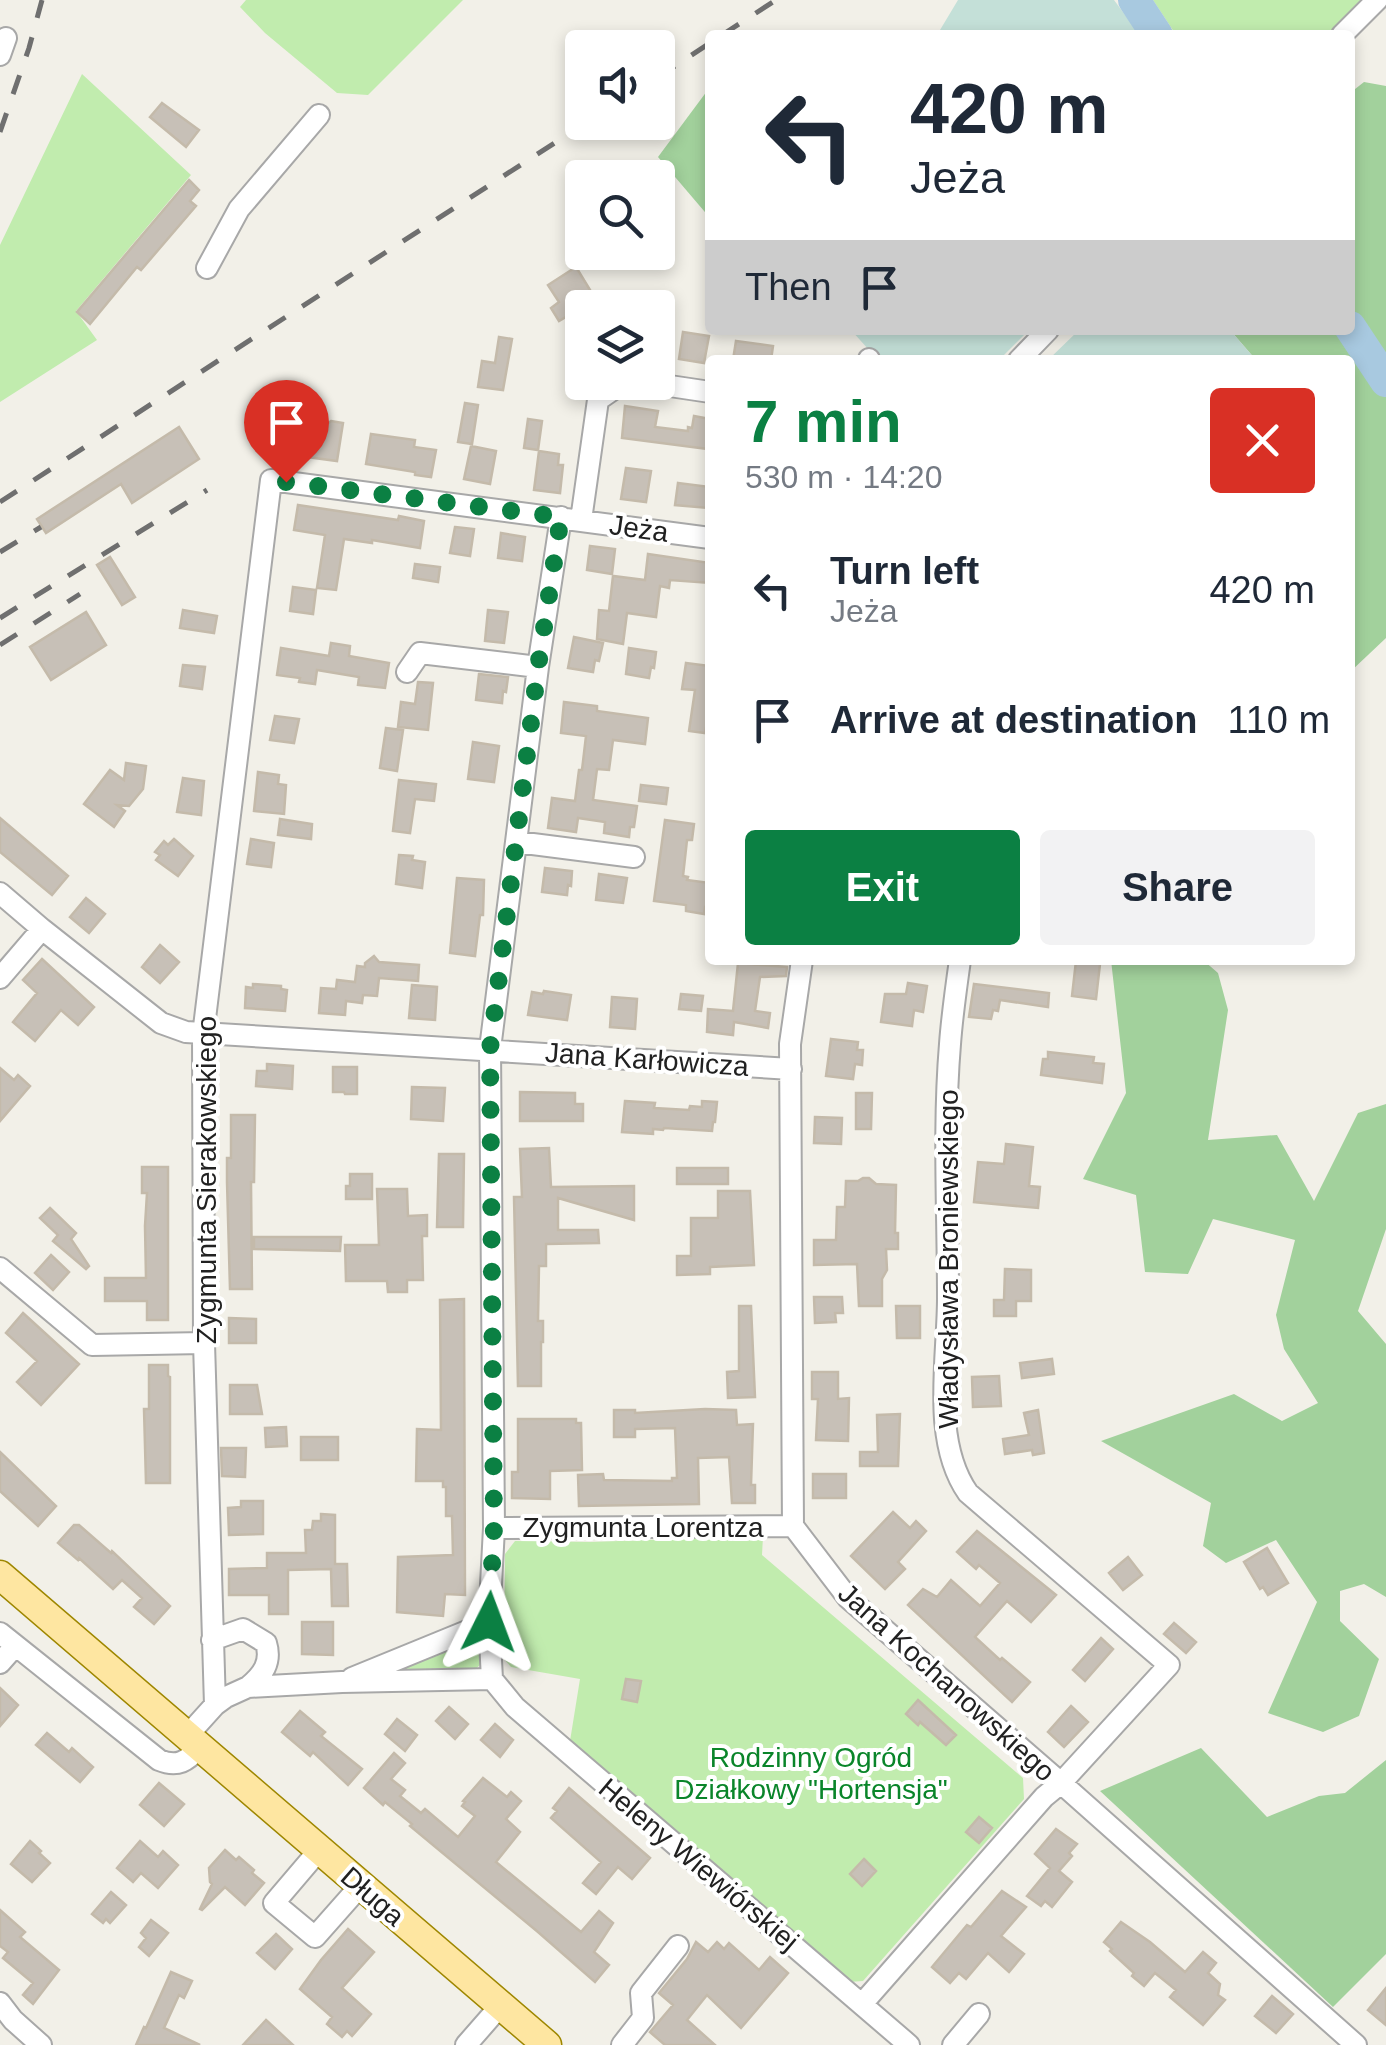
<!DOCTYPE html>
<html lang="en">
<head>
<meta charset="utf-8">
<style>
  :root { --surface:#fff; --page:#f2f2f3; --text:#1f2937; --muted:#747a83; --accent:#0b8043 }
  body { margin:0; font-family:Arial,sans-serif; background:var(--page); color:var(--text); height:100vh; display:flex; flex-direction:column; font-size:38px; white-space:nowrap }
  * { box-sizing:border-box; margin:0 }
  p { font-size:32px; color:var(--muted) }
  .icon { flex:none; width:55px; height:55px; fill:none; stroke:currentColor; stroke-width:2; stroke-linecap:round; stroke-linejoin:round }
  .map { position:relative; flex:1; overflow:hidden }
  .details { position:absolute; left:705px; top:355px; width:650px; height:610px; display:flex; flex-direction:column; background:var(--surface); border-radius:10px; box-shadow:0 5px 15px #0003 }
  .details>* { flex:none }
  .hud { position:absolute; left:705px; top:30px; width:650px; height:305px; border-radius:10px; box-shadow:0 5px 15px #0003; background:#fff; color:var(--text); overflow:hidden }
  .buttons { position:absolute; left:565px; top:30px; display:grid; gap:20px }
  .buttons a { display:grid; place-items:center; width:110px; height:110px; border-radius:10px; background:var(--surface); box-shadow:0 5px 15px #0003; font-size:50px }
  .pin { position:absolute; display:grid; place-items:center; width:85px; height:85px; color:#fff; margin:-102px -42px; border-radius:50% 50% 50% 0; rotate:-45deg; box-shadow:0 0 10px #0007 }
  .pin .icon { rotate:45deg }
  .me { position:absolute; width:110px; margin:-55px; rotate:3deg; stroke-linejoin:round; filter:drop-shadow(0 0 8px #0008) }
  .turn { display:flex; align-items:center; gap:35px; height:210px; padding:0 40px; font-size:45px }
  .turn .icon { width:130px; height:130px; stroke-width:2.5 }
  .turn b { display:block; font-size:70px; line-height:85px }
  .then { display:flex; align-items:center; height:95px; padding:0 40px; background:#0003; gap:20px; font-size:38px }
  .round { display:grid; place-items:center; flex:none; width:105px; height:105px; border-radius:10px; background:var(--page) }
  .head { display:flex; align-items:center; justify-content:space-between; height:170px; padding:0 40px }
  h1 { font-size:60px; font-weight:700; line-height:75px; color:var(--accent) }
  .primary-button { display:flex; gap:20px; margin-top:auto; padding:20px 40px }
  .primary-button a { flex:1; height:115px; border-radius:10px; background:var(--accent); color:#fff; font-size:40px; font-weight:700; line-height:115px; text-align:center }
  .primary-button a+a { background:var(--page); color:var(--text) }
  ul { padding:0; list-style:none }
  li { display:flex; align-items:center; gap:30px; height:130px; padding:0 40px }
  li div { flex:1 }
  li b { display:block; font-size:38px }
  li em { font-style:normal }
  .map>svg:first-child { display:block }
</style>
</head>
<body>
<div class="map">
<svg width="1386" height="2045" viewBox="0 0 1386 2045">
  <rect width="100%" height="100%" fill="#f2f0e8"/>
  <path fill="#c1ecae" d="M246 0H463L368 95 337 93 265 33 240 7Z
    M1153 0H1366L1332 35H1176Z
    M82 74 191 175 76 311 97 340 0 402V245Z
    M763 1536 762 1555 1023 1778 1024 1799 863 1981 849 1982 570 1741 580 1679 511 1667 504 1659 505 1554 515 1541 590 1542Z
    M477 1638 480 1665 473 1671H396Z"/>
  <path fill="#a2d19c" d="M1364 82 1386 86V638L1350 672V360H1256L1230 330H1350V93Z
    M710 87V218L658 157Z
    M1111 960H1203L1218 973 1228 1010 1208 1140 1277 1135 1314 1201 1358 1113 1386 1104V1229L1358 1311 1386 1344V1597L1364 1584 1340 1591V1621L1379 1659 1359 1716 1323 1732 1268 1713 1317 1602 1276 1540 1226 1563 1203 1546 1211 1503 1101 1441 1234 1394 1282 1421 1318 1403 1284 1349 1276 1315 1295 1240 1213 1219 1188 1274 1145 1272 1136 1195 1083 1179 1126 1093Z
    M1201 1748 1267 1817 1319 1796 1345 1793 1386 1760V1954L1333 2007 1100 1791Z"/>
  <path fill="#c4e0d8" d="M958 0H1114L1140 35H937Z
    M851 330H1029L999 360H878Z
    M1079 330H1230L1256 360H1048Z"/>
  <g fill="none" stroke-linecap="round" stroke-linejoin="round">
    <path stroke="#a8c9e0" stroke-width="32" d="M1134 0 1157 35
      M1350 327 1386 381"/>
  </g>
  <path fill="#c7c0b7" stroke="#c4baaa" stroke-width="2.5" d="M162 103 199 130 186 147 150 117Z
    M189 180 199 190 190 201 196 206 141 270 137 267 90 324 77 312Z
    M576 267 601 308H581L559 321 551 308 559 302 548 285Z
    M683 332 709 336 704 363 679 359Z
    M499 337 512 339 503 390 478 387 482 361 495 363Z
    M736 341 773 346 771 360H733Z
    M465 403 478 405 472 444 458 442Z
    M625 406 658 411 655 427 688 431V427L692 428 694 416 710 419 708 449 622 438Z
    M528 419 542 421 538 450 524 448Z
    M331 421 343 423 337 461 307 457 296 447Z
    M179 427 199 459 132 503 121 484 46 533 37 519Z
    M371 434 415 440 414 447 436 450 431 477 415 475V472L366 464Z
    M471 446 496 451 490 484 464 479Z
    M539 451 559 454 558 465H563L560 493 534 490Z
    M626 468 651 471 646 502 621 499Z
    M678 483 710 487 708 508 675 505Z
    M298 505 398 520 399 516 424 521 420 548 372 540V543L344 539 336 590 317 588 325 535 294 530Z
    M455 527 474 529 470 556 450 553Z
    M501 533 525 537 522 561 498 558Z
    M590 546 615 549 612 574 587 570Z
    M648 554 710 563V583L670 580 669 588 660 586 656 617 627 613 623 644 597 639 599 610 609 611 613 576 645 580Z
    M110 557 135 597 122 605 97 565Z
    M415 564 440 567 438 582 413 578Z
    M293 587 316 590 313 614 290 611Z
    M183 610 217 616 214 633 180 628Z
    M488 610 508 612 504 643 485 641Z
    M86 612 106 645 51 680 30 647Z
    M574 637 603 643 599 661 595 660 593 672 568 668Z
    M331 643 350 646 349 656 389 663 385 688 358 685 359 677 317 670 315 684 299 682 300 678 277 675 281 648 329 656Z
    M629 648 656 652 654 668 651 667 649 678 626 674Z
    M686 663 710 666V706L705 733 689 731 695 690 682 689Z
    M183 665 205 667 202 689 180 686Z
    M479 674 508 677 506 692 503 691 502 703 476 700Z
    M418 682 433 683 428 730 398 727 401 702 415 704Z
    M564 702 597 706V711L648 718 645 744 613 740 609 770 597 769 593 800 637 806 634 827H630L629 837 604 833 605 822 578 818 576 832 548 828 552 798 575 801 579 770H582L586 736 561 733Z
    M275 716 299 719 294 743 270 740Z
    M386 728 403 730 397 771 380 768Z
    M473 742 499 746 494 782 468 779Z
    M126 763 146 766 143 789 129 806 117 805 125 811 114 827 84 804 110 770 124 780Z
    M258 772 279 775 278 784 286 785 284 814 254 811Z
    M183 778 204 781 201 815 177 812Z
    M399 780 436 784 434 801 415 799 410 833 393 831Z
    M641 785 668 788 666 804 639 801Z
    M0 818 68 876 52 895 0 852Z
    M280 819 312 824 311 839 278 835Z
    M665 820 694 824 692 840H687L683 876 688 877 687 880 710 883V908L705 907 704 914 686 911V905L654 901Z
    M174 839 193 856 178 876 156 860 160 855 155 852 164 841 168 845Z
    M251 839 274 843 271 867 247 864Z
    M399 855 413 856 412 860 425 862 422 888 396 884Z
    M545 868 572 871 571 886 568 885 567 895 542 892Z
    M599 874 627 878 623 903 596 900Z
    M457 878 484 880 483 915H480L475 956 450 953Z
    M86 898 105 914 89 933 70 917Z
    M160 945 179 962 160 983 142 967Z
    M374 956 379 962 419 965 418 981 379 978 377 996 363 995 362 1003 346 1001 345 1015 319 1013 321 988 336 989 337 980 355 982 357 966 365 967V963Z
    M42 959 94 1007 78 1025 61 1010 35 1041 13 1022 37 993 23 980Z
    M1076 961 1100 964 1096 999 1072 996Z
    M738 963 787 967 786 976 760 977 755 1011 770 1013 768 1028 734 1022 733 1035 707 1032 708 1009 733 1011Z
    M908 983 927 986 923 1012 914 1010 912 1026 881 1022 885 994H906Z
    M253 984 281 986V989L287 990 285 1011 245 1008 246 987 253 988Z
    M974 984 1049 993 1048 1007 1000 1000 998 1011 993 1010 991 1019 969 1017Z
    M412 985 437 987 435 1020 409 1018Z
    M544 991 571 995 567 1020 528 1015 532 992 543 994Z
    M681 994 703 996 701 1011 679 1009Z
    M612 997 637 999 635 1029 610 1027Z
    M831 1039 858 1042 857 1050H863L862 1065 855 1064 853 1079 826 1076Z
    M1048 1052 1094 1057 1093 1063 1104 1064 1102 1083 1041 1075 1043 1059H1048Z
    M267 1064 293 1066 292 1089 256 1086 257 1071H267Z
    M333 1067H357V1094H345L344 1092H333Z
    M0 1068 14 1080 18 1075 30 1086 0 1121Z
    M412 1087 445 1088 443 1121 411 1119Z
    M520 1092 575 1093V1104H583V1121H520Z
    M856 1093H872L871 1129H856Z
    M625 1101 655 1103 654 1108 689 1110 690 1106 702 1107V1101L717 1102 715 1122H713L712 1131 664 1128 663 1130 653 1129V1134L622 1132Z
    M231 1115H255L254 1182H251L252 1289H230L227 1182V1158H231Z
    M815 1117 842 1118 841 1144 814 1143Z
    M1006 1144 1033 1147 1029 1186 1040 1187 1038 1208 974 1202 978 1162 1004 1164Z
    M549 1148 551 1187 634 1186V1220L558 1198V1230H598L599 1243 546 1244V1266H539L538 1321H543V1342H541V1386H518L514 1197H522L520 1149Z
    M439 1154H464L463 1227H437Z
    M142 1167H168V1320H147V1301H105V1278H146L145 1226 147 1193H142Z
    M677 1168H728V1184H677Z
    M350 1174H372V1199H346V1186H350Z
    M863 1178H869L876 1184 896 1185 895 1233H898V1249H886L887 1270 882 1279V1306H859L857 1264 814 1265V1240H836L837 1207H845L846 1181H858Z
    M377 1189H407L408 1216 427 1215V1236H422L423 1280H407V1292H388L387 1281H346L345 1245H379Z
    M718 1191H750L754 1265 710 1267V1274L677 1275V1256H691V1218H718Z
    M50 1208 76 1233 71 1239 89 1266 86 1269 53 1241 58 1235 40 1218Z
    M254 1237H341L340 1251 254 1249Z
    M51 1255 69 1272 53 1290 35 1273Z
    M1005 1269 1031 1270V1301H1016V1316H994V1300H1004Z
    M814 1297H842L843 1313H835L836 1322 815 1323Z
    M464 1299 465 1595 445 1594 443 1616 397 1612 398 1557 453 1555 452 1516H446V1487H443V1481H416L417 1429 441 1430 440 1300Z
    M739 1306H751L755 1397 728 1398 727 1372 739 1371Z
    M896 1306H920V1338H897Z
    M23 1313 79 1364 41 1405 17 1382 37 1361 6 1333Z
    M229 1318 256 1319V1343H229Z
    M1052 1359 1054 1374 1022 1378 1020 1363Z
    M149 1365H168V1376L170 1377V1483H146L144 1409H149Z
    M812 1372H838V1399L849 1398 848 1441 816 1440 818 1399H812Z
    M999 1376 1001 1406 973 1407 972 1377Z
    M230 1385H257L262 1414H230Z
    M705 1409 736 1410 737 1425 753 1424 751 1485H755V1503H732L729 1457 698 1458 699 1504 579 1506 578 1475 603 1474 604 1480 672 1481V1478H677L675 1428 635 1429V1437H614V1410H635V1413Z
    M1038 1410 1044 1453 1033 1455 1032 1450 1005 1454 1003 1439 1029 1435 1024 1413Z
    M900 1414 898 1466H860V1452H878L877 1415Z
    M518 1419H576V1423H581L582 1470 550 1471V1499L512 1498V1472H518Z
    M286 1427 287 1446 266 1447 265 1428Z
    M301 1437H338V1460H301Z
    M221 1448H246L245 1477 222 1476Z
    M0 1452 56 1506 38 1526 0 1491Z
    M813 1474H846V1498H813Z
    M241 1501H263V1534L229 1535 228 1508 241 1507Z
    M893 1512 910 1528 916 1521 926 1531 898 1562 905 1569 885 1589 851 1556Z
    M321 1514 335 1515V1564H347L348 1606H332L331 1569 288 1570V1614H269V1595H229V1569L267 1568V1553H306L305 1530H312L313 1521H321Z
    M74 1525H79L111 1553 112 1551 170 1606 154 1624 134 1607 142 1598 122 1580 113 1589 79 1558 78 1560 58 1543Z
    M977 1531 1056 1595 1031 1622 1007 1601 975 1637 1000 1660 1002 1658 1030 1682 1012 1702 908 1605 923 1589 937 1597 951 1580 980 1606 1000 1583 979 1565 976 1569 957 1552Z
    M1267 1548 1288 1583 1268 1595 1263 1587 1260 1589 1244 1562Z
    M1128 1557 1142 1575 1123 1590 1109 1573Z
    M302 1622H333V1655L302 1654Z
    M1174 1623 1196 1642 1186 1653 1164 1634Z
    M1101 1638 1113 1649 1085 1681 1073 1670Z
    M626 1679 641 1681 637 1702 622 1699Z
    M0 1688 18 1705 0 1726Z
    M918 1700 956 1735 946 1745 920 1722 918 1725 906 1714Z
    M1071 1706 1088 1722 1064 1747 1048 1732Z
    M449 1707 468 1724 455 1739 436 1721Z
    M300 1711 325 1732 321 1736 362 1769 348 1785 313 1752 310 1756 282 1732Z
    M397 1719 417 1735 405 1751 385 1734Z
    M495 1724 513 1740 500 1757 481 1740Z
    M47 1733 69 1752 72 1748 93 1767 80 1782 36 1745Z
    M394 1753 405 1763 391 1779 405 1790 400 1796 421 1813 425 1809 458 1837 475 1816 462 1806 465 1802 463 1801 483 1778 507 1797 511 1792 521 1801 506 1819 520 1832 496 1862 581 1932 599 1911 613 1923 594 1952 609 1965 595 1982 538 1932 410 1826 412 1824 385 1802 383 1805 364 1788Z
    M159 1783 184 1804 164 1826 140 1805Z
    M569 1788 650 1858 632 1879 618 1867 596 1894 583 1883 601 1862 551 1818 557 1811 553 1808Z
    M979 1817 992 1828 979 1843 966 1832Z
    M1056 1829 1077 1844 1069 1853 1072 1856 1059 1871 1072 1882 1052 1907 1045 1901 1041 1906 1027 1896 1050 1868 1035 1854Z
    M30 1841 41 1851 39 1853 50 1863 32 1882 11 1864Z
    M140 1841 158 1857 163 1851 178 1865 158 1888 141 1873 133 1882 117 1868Z
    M225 1850 236 1860 239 1857 254 1870 252 1873 264 1883 245 1905 225 1887 202 1910 200 1909 212 1884 210 1882 209 1868Z
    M864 1859 876 1871 862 1886 850 1874Z
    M1002 1891 1026 1907 1001 1936 1024 1954 1009 1972 988 1953 966 1979 959 1973 950 1983 932 1967 967 1925 971 1927Z
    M111 1892 126 1905 110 1923 106 1919 103 1923 92 1914Z
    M0 1910 25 1932 20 1937 59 1970 33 2004 23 1995 33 1983 3 1958 8 1952 0 1946Z
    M151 1920 168 1933 149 1956 139 1947 146 1938 141 1933Z
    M1121 1922 1150 1942 1185 1972 1203 1952 1216 1963 1208 1973 1220 1984 1218 1995 1225 2000 1203 2025 1170 1997 1176 1990 1155 1973 1144 1986 1132 1976 1134 1973 1110 1951 1112 1949 1104 1942Z
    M348 1929 374 1952 342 1988 371 2014 352 2036 347 2031 342 2037 327 2024 332 2017 300 1989 321 1960Z
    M276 1934 292 1949 275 1969 257 1953Z
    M696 1942 708 1952 717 1942 724 1949 729 1943 759 1970 770 1957 788 1973 741 2028 707 1995 687 2020 715 2045H665L650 2032 673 2005 659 1993 687 1959Z
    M171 1972 192 1981 184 1998 179 1995 164 2028 200 2045H136L144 2027 146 2028Z
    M1386 1988V2025L1368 2010Z
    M1272 1996 1293 2014 1276 2033 1255 2016Z
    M266 2020 293 2045H243Z"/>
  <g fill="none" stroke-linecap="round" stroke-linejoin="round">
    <defs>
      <path id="minor" d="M1342 35 1377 0
        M0 55 6 38
        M207 268 239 209 319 115
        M869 360V359
        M1019 360 1048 330
        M643 382 710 392
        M581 520 598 400 624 382
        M407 672 420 653 538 667
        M517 842 634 857
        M0 893 42 929 161 1023 186 1032 791 1069
        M802 960 790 1044 793 1526 848 1598 1061 1783 1356 2045
        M0 978 42 929
        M0 1268 92 1345 204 1343
        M494 1528 793 1526
        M0 1633 159 1760C178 1768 187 1761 200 1747
        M212 1640 243 1629 266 1643C272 1662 263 1675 248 1687
        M0 1663 15 1646
        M352 1678 489 1622
        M492 1679 489 1622 494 1528 490 1049 538 667 561 517
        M492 1679 515 1707 909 2045
        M215 1705 204 1343 203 1035 271 480 710 538
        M187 1736 215 1705 226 1697 248 1687 342 1682 492 1679
        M320 1849 274 1903 315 1937 361 1885
        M0 2003 13 2020 41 2045
        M862 2004 1044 1797 1061 1783 1169 1665 968 1493C931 1440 948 1359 948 1298 948 1213 943 1128 950 1044 952 1016 956 988 960 960
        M466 2045 501 2005
        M622 2045 643 2018 641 1993 678 1946
        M953 2045 979 2014"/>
      <path id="major" d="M0 1575 547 2045"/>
    </defs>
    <use href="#minor" stroke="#a8a8a8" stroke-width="24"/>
    <use href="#major" stroke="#9e8700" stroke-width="31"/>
    <use href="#minor" stroke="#fff" stroke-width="20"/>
    <use href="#major" stroke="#fee6a1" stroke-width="28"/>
    <path stroke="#6f6f6f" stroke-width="5" stroke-dasharray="20 20" stroke-linecap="butt" d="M722 35 776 0
      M658 77 710 43
      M0 132 29 48 42 0
      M0 502 587 122
      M0 552 41 527
      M0 618 207 490
      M0 645 80 594"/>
  </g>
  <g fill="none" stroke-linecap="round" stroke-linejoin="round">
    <path stroke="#0b8043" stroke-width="18" stroke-dasharray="0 32.4" d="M286 482 561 517 538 667 490 1049 494 1528 489 1622"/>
  </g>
  <g text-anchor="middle" stroke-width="8" stroke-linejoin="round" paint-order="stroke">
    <g font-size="28" fill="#212121" stroke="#fff">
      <text transform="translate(639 528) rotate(8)" y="10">Jeża</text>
      <text transform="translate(647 1059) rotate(4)" y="10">Jana Karłowicza</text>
      <text transform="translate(206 1180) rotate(-90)" y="10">Zygmunta Sierakowskiego</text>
      <text transform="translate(948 1259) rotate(-90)" y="10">Władysława Broniewskiego</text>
      <text x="643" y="1537">Zygmunta Lorentza</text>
      <text transform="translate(947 1682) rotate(42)" y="10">Jana Kochanowskiego</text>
      <text transform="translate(699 1864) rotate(40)" y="10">Heleny Wiewiórskiej</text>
      <text transform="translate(373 1896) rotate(41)" y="10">Długa</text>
    </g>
    <g font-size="28" fill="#0a852a" stroke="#fff">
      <text x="811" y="1767">Rodzinny Ogród<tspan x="811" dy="32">Działkowy "Hortensja"</tspan></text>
    </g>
  </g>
</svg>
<div class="buttons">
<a><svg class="icon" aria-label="sound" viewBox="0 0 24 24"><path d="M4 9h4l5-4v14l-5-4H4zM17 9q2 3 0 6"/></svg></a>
<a><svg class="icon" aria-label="search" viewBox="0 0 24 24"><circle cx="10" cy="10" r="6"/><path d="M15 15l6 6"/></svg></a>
<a><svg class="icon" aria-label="layers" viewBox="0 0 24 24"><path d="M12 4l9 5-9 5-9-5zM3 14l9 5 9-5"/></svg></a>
</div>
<div class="pin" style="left:286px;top:482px;background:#d93025"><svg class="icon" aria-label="arrive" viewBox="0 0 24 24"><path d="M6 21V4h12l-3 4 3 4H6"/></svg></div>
<svg class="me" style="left:489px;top:1622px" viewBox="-20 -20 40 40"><path d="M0-17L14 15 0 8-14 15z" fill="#0b8043" stroke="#fff" stroke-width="4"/></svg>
<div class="hud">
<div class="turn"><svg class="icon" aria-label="left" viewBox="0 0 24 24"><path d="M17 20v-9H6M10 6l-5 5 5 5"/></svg><div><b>420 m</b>Jeża</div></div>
<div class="then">Then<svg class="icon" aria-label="arrive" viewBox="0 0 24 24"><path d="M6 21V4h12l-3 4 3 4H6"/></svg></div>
</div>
<section class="details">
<div class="head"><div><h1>7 min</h1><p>530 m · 14:20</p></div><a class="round" style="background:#d93025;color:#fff"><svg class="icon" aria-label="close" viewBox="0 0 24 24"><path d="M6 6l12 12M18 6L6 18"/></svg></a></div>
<ul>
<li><svg class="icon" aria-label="left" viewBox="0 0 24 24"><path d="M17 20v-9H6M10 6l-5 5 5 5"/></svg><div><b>Turn left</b><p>Jeża</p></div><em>420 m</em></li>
<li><svg class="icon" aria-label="arrive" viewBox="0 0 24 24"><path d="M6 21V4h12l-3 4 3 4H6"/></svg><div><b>Arrive at destination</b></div><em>110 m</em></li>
</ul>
<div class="primary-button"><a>Exit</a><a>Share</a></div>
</section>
</div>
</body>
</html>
